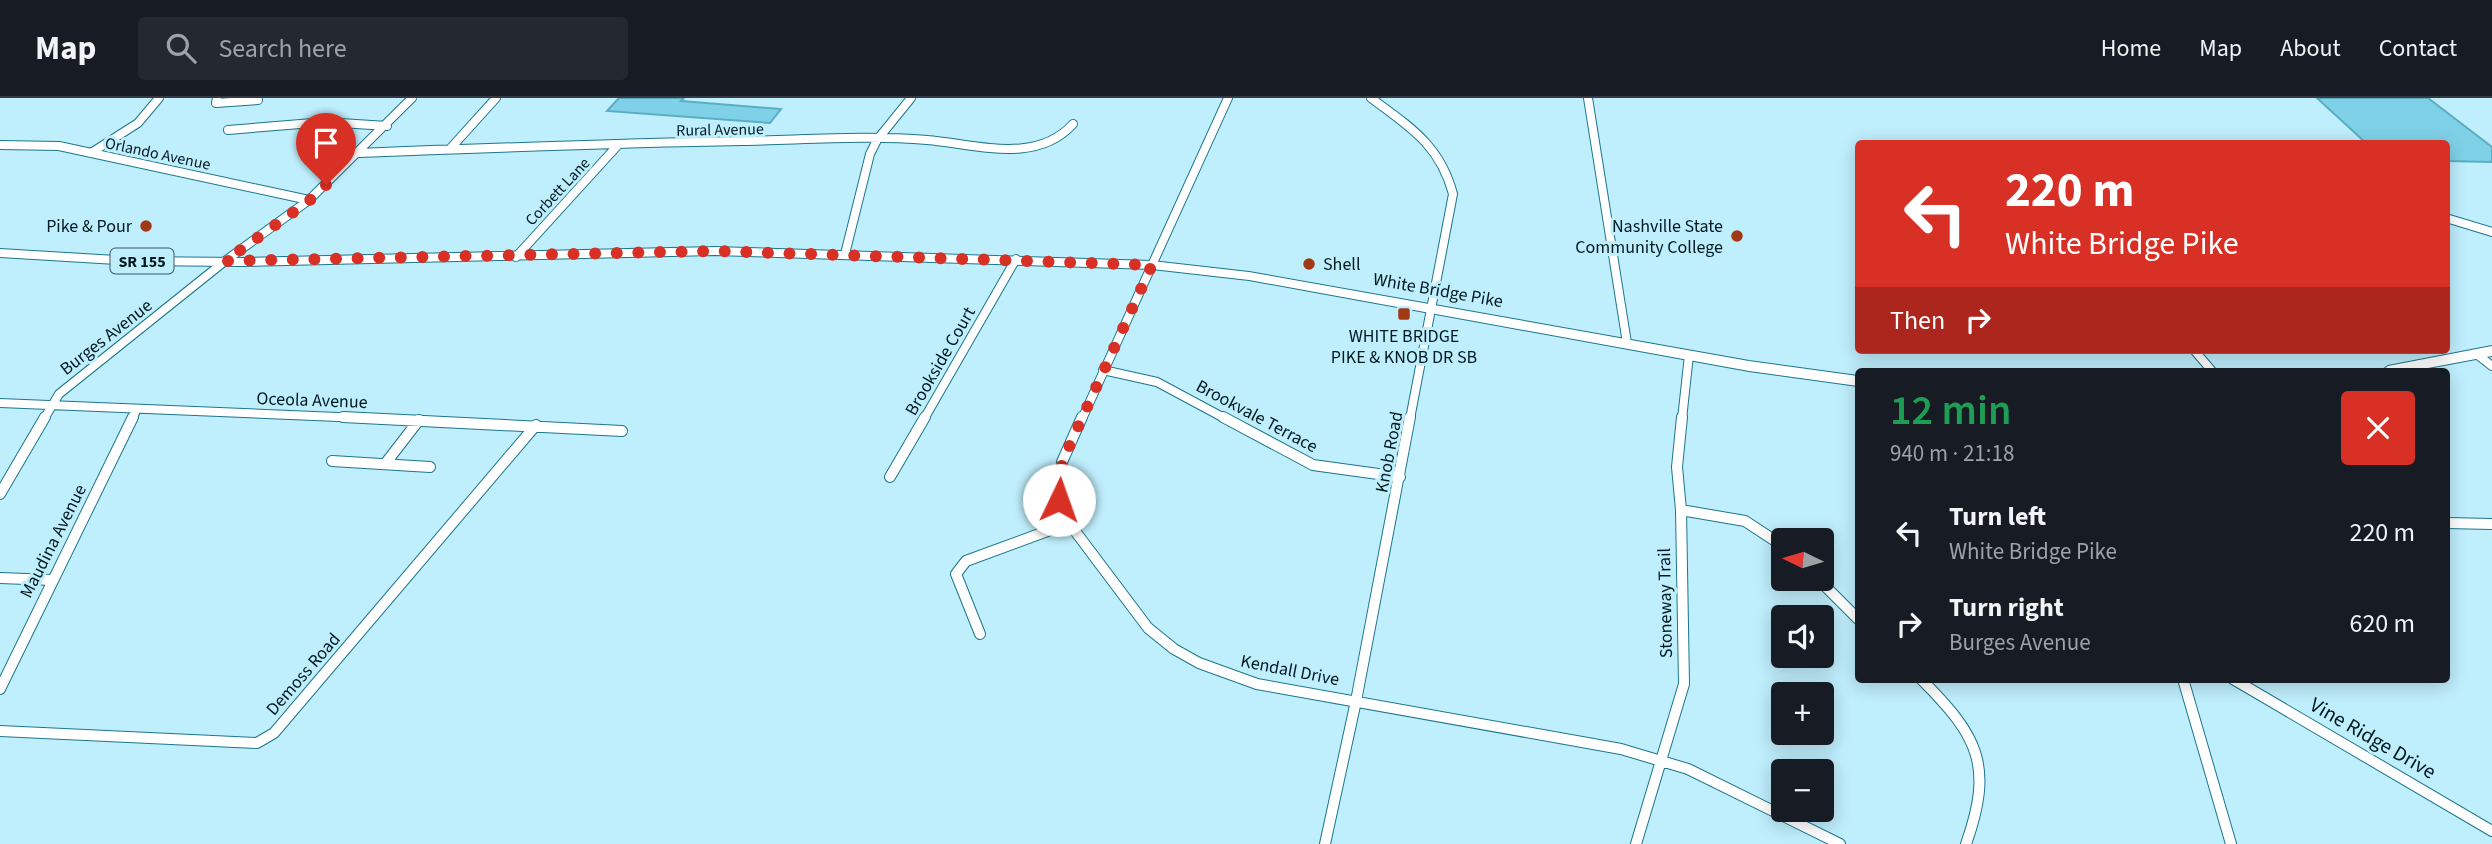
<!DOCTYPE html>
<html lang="en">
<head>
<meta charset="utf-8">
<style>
  :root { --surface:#171b24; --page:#242831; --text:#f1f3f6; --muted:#9ea1a6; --line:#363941 }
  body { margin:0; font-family:"Source Sans 3",sans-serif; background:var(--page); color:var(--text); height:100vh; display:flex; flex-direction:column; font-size:26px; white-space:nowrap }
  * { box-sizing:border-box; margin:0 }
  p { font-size:23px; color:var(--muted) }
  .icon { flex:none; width:38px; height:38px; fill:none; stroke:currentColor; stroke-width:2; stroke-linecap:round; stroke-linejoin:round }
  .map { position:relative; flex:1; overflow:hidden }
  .panel { position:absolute; left:1855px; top:270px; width:595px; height:315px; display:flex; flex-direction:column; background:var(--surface); border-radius:7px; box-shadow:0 4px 18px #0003 }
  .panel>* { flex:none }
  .guide { position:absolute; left:1855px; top:42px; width:595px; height:214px; border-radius:7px; box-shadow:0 4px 18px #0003; background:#d93025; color:#fff; overflow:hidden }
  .needle { width:46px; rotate:275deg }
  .buttons { position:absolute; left:1771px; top:430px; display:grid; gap:14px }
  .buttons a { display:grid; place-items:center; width:63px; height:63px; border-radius:7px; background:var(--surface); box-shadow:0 4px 18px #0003; font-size:35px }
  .pin { position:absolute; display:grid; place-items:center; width:60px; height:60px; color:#fff; margin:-72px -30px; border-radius:50% 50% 50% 0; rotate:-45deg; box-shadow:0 0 7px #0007 }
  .pin .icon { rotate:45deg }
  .me { position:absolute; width:77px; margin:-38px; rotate:3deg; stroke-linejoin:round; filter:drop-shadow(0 0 5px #0008) }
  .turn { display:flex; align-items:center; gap:24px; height:147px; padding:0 35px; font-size:32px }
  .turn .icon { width:91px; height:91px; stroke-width:2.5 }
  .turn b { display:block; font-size:49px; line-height:60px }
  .then { display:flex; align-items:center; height:66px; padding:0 35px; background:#0003; gap:14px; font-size:26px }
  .round { display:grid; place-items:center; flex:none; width:74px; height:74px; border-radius:7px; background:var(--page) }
  .head { display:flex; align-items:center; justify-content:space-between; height:119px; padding:0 35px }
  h1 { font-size:42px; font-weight:600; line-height:52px; color:#1e9e55 }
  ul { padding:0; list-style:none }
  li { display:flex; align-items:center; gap:21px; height:91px; padding:0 35px }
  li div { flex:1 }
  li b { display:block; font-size:26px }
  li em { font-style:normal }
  header { display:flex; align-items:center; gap:42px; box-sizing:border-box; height:98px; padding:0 35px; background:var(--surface); border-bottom:2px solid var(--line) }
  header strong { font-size:33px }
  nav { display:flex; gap:38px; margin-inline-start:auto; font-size:24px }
  .search { width:490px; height:63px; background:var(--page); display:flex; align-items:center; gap:18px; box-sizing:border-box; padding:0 24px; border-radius:7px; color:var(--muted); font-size:26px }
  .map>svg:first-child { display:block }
</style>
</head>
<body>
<header>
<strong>Map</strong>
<div class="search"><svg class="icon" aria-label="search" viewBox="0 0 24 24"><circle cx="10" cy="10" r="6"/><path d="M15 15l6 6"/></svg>Search here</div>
<nav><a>Home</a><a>Map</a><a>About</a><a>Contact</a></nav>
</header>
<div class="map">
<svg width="2492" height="746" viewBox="0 0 2492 746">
  <rect width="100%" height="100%" fill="#bfeefc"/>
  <path fill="#7fd1e8" stroke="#5badc4" stroke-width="2" d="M619 0H684L681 3 781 11 770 25 607 13Z
    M2317 0H2428L2492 49V64L2446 63V46H2367Z"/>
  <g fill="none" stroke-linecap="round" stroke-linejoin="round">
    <defs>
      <path id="street-far1" d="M217 0 216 5 258 2
        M1371 0C1410 29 1440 47 1453 96L1410 321
        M1588 0 1627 245
        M228 32 325 24 387 28
        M0 47 59 48 309 102
        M449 52 496 0
        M91 55 138 25 159 0
        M359 55C486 50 614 45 741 43 803 42 866 37 927 42 976 46 1036 67 1073 26
        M2446 120 2492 134
        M845 156 870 56 877 42 911 0
        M516 159 618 47
        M2194 252 2212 273
        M2478 257 2492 268
        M1103 272 1157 284 1226 321
        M0 305 386 321
        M44 321 59 296 225 163 309 102 412 0
        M132 321 137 311
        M924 321 1016 161
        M1082 321 1228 0
        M1682 321 1689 257"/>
      <path id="street" d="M343 319 622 333
        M1082 319 1062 364 1059 402 1069 425 1148 530 1174 551 1199 565 1257 586 1621 651 1688 671 1840 746
        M1223 319 1313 367 1400 379
        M332 363 430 369
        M385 366 419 322
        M890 379 925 319
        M0 396 45 319
        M1681 412 1745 423 1783 448
        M2446 425 2492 426
        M0 480 53 482
        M1818 481 1858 521
        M980 536 956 476 966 463 1069 425
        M1921 581C1978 638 1994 667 1966 746
        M2183 581 2231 746
        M2233 581 2492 733
        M0 591 133 319
        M0 633 257 645 274 635 536 327
        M1325 746 1356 603 1410 319
        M1636 746 1684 586 1681 412 1677 369 1682 319"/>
      <path id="primary" d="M715 149 1152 163 1249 174 1749 263 1858 278V288L1749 273 1249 182 1152 171 715 157 240 168 133 167 0 159V151L133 159 240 160Z
        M2492 248V258L2412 273H2381L2388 268Z"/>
    </defs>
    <use href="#street-far1" stroke="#1c768c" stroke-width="10"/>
    <use href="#street" stroke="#1c768c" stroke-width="12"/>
    <use href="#primary" stroke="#1c768c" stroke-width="2"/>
    <use href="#street-far1" stroke="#fff" stroke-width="8"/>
    <use href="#street" stroke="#fff" stroke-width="10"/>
    <use href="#primary" fill="#fff" fill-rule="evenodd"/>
  </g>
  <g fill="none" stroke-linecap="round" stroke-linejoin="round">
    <path stroke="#d93025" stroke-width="12" stroke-dasharray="0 21.6" d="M326 87 309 103 225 163 715 153 1152 167 1062 364 1059 402"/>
  </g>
  <g fill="#a03914" stroke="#bfeefc" stroke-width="2.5">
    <circle cx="146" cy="128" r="7"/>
    <circle cx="1737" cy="138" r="7"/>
    <circle cx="1309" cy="166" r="7"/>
    <rect x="1397" y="209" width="14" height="14" rx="3.5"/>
  </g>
  <g text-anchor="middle" stroke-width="6" stroke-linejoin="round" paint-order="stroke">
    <g font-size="16" fill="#011a21" stroke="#bfeefc">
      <text transform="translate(720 31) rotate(-1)" y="6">Rural Avenue</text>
      <text transform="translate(158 55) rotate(12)" y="6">Orlando Avenue</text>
      <text transform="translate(557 93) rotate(-47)" y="6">Corbett Lane</text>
    </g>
    <rect fill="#bfeefc" stroke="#3a5a63" stroke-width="2" x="110.5" y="150.5" width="63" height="25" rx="5"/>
    <g font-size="16" font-weight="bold" fill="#011a21">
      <text x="142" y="169">SR 155</text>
    </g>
    <g font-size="18" fill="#011a21" stroke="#bfeefc" text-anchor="end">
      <text x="132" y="134">Pike &amp; Pour</text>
      <text x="1723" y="134">Nashville State<tspan x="1723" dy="21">Community College</tspan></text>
      <text x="1323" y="172" text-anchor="start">Shell</text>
      <text x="1404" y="244" text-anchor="middle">WHITE BRIDGE<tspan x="1404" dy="21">PIKE &amp; KNOB DR SB</tspan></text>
    </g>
    <g font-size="18" fill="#011a21" stroke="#bfeefc">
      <text transform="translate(1438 192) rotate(10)" y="6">White Bridge Pike</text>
      <text transform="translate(106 239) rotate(-38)" y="6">Burges Avenue</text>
      <text transform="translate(940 263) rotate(-60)" y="6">Brookside Court</text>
      <text transform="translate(312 302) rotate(2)" y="6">Oceola Avenue</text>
      <text transform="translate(1257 318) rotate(28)" y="6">Brookvale Terrace</text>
      <text transform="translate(1389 354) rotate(-79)" y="6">Knob Road</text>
      <text transform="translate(53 443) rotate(-63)" y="6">Maudina Avenue</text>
      <text transform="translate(1665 505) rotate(-91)" y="6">Stoneway Trail</text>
      <text transform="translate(1290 572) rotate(11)" y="6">Kendall Drive</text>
      <text transform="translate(303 576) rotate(-49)" y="6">Demoss Road</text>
    </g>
    <g font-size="21" fill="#011a21" stroke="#bfeefc">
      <text transform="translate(2373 640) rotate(30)" y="7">Vine Ridge Drive</text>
    </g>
  </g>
</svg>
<div class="buttons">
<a><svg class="needle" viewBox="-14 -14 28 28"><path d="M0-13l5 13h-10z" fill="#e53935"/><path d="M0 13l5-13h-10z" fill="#9ea1a6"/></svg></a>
<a><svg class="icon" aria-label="sound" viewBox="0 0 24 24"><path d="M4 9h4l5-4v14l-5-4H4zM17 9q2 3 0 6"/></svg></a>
<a>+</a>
<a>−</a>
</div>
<div class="pin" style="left:326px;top:87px;background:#d93025"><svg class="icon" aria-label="arrive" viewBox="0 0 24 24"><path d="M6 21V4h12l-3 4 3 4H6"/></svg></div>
<svg class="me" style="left:1059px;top:402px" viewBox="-20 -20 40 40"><circle r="19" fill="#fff"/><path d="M0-13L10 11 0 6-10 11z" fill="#d93025"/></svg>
<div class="guide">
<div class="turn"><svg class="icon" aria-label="left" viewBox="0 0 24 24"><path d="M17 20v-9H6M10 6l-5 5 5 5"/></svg><div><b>220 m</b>White Bridge Pike</div></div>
<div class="then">Then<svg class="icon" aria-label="right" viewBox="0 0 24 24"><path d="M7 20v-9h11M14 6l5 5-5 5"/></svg></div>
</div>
<section class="panel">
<div class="head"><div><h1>12 min</h1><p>940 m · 21:18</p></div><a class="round" style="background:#d93025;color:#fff"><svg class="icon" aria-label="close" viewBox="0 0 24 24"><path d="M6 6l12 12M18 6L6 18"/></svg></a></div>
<ul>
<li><svg class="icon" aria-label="left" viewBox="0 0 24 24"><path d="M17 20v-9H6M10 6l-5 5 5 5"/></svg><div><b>Turn left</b><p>White Bridge Pike</p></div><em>220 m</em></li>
<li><svg class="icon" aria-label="right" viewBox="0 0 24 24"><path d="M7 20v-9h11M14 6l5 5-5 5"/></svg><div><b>Turn right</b><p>Burges Avenue</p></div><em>620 m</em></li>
</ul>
</section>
</div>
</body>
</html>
